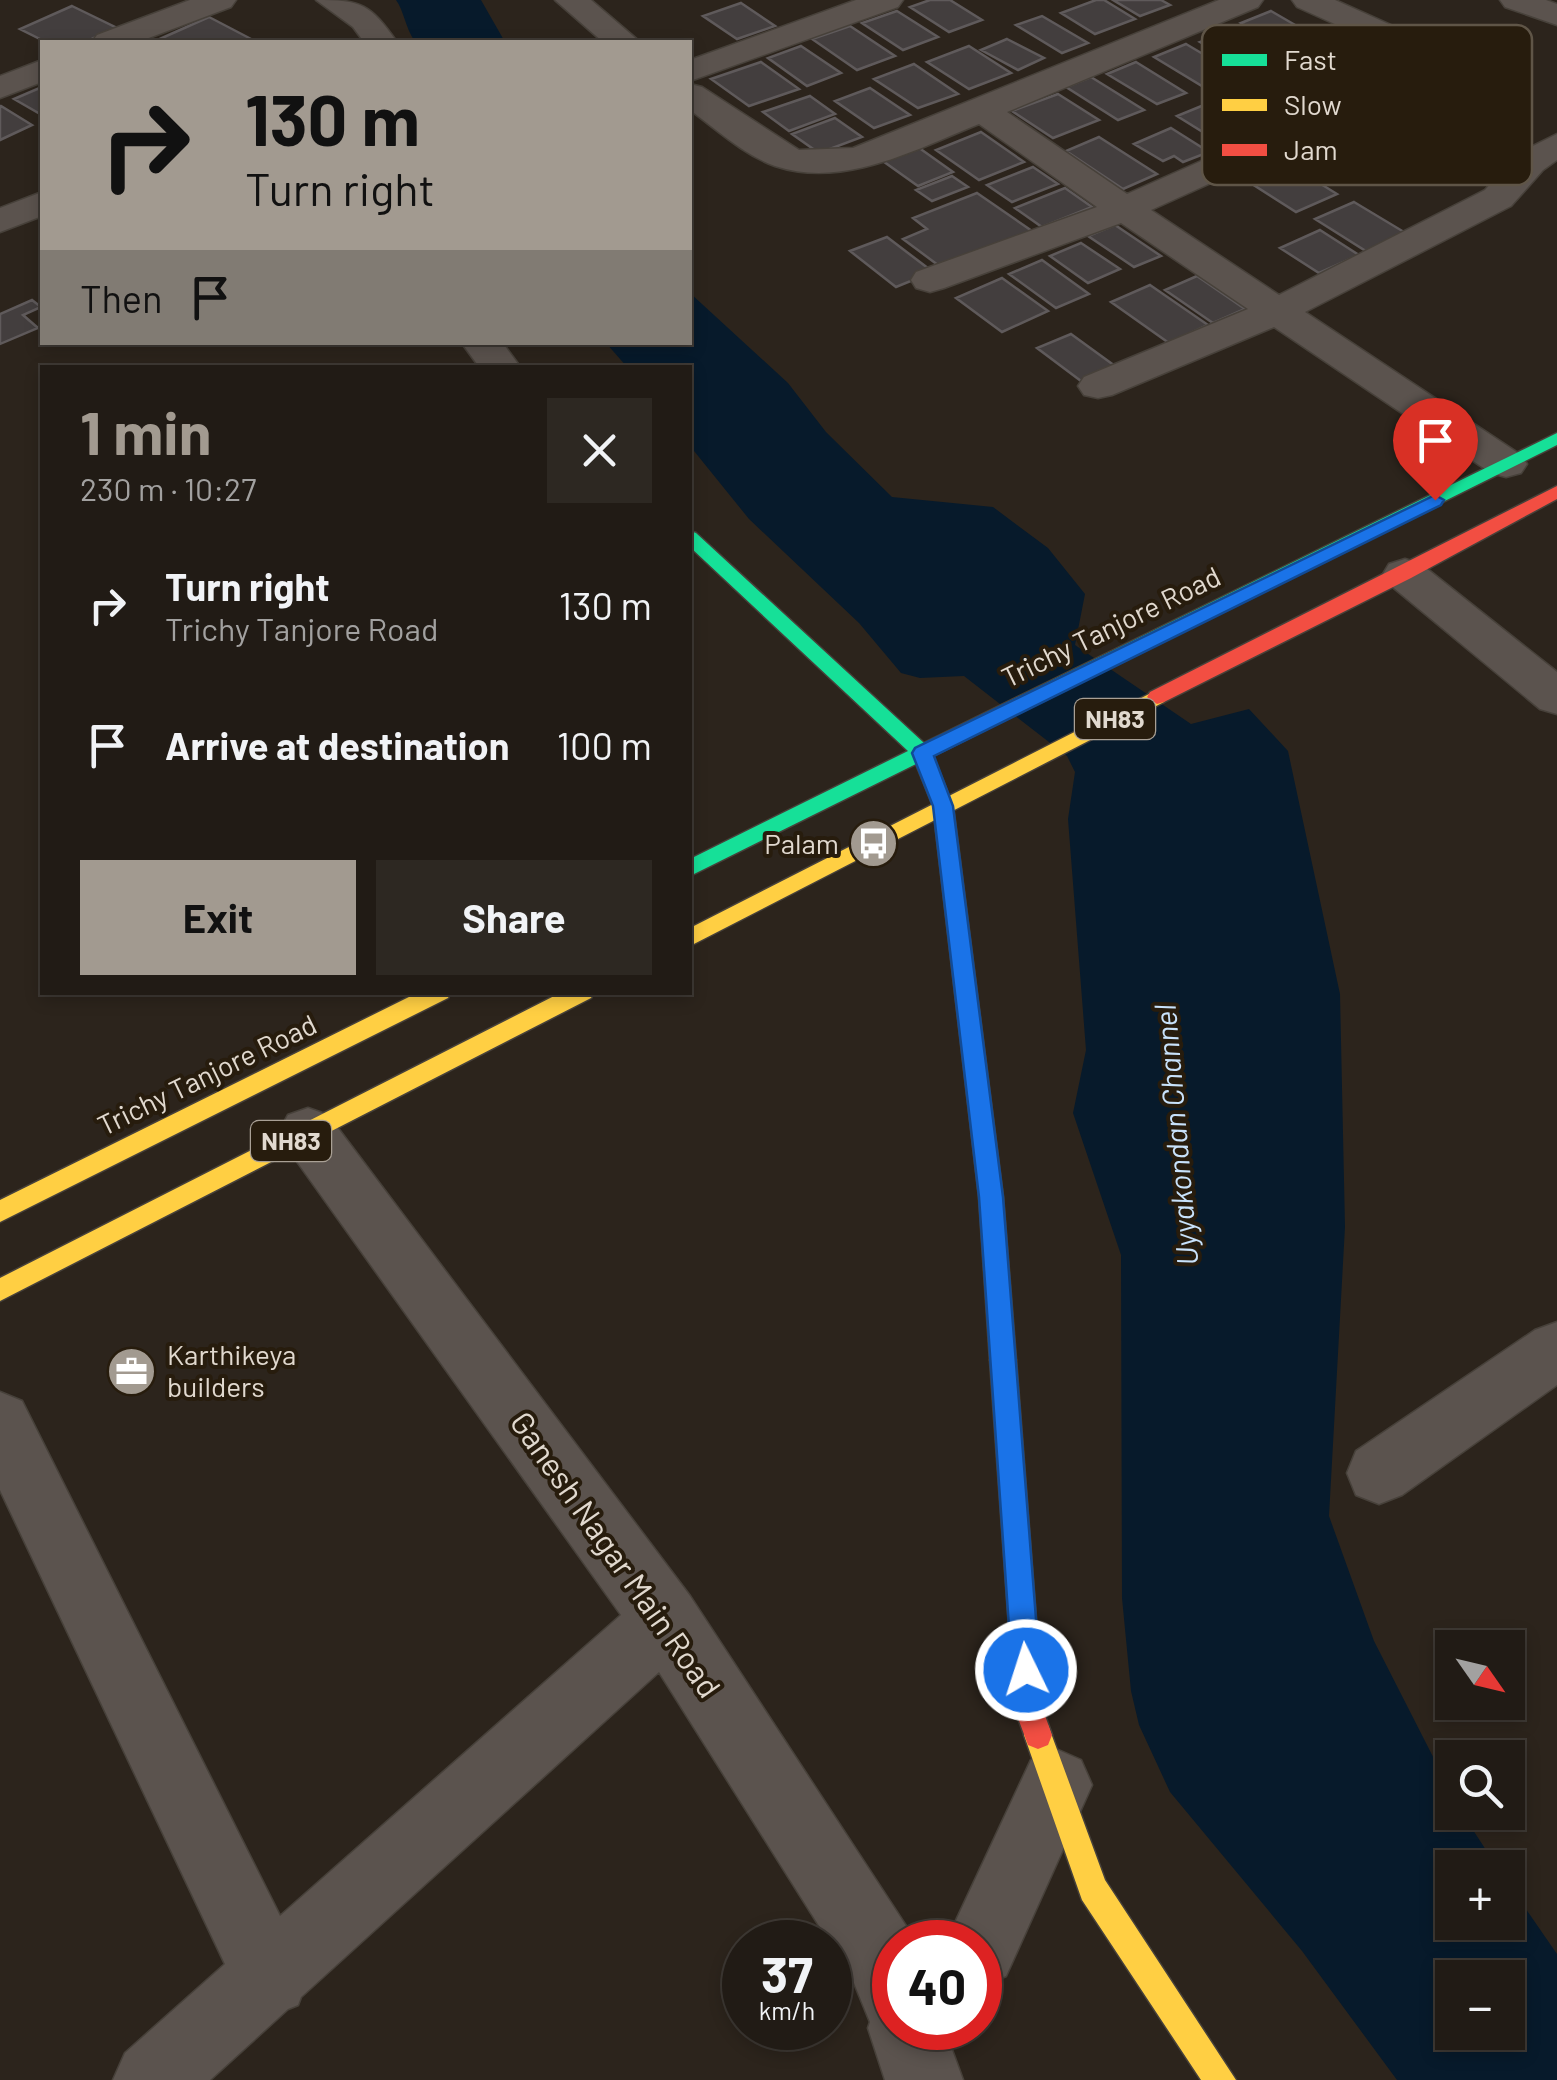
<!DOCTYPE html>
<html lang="en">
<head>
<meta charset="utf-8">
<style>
  :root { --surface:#211b15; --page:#2d2822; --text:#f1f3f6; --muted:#a2a1a0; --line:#3e3934; --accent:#a29a90 }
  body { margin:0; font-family:Barlow,sans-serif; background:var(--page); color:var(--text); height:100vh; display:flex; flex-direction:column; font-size:38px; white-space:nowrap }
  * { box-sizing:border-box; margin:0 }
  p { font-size:32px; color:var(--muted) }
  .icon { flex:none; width:55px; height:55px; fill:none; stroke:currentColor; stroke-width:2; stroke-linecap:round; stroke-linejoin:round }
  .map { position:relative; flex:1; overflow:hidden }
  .panel { position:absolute; left:40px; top:365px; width:652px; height:630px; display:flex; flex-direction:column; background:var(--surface); border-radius:0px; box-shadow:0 5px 15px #0003,0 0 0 2px var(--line) }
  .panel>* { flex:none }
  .guide { position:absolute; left:40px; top:40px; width:652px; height:305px; border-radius:0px; box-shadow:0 5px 15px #0003,0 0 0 2px var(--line); background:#a29a90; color:#111; overflow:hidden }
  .needle { width:65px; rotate:124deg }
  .buttons { position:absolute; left:1435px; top:1630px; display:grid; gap:20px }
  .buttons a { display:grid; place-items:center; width:90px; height:90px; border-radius:0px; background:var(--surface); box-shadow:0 5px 15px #0003,0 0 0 2px var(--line); font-size:50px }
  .speed { position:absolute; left:722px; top:1920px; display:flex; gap:20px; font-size:50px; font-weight:700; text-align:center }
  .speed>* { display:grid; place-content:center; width:130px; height:130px; border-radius:50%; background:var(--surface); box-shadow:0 5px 15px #0003,0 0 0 2px var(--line); line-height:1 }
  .speed small { font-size:25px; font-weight:400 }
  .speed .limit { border:15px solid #d22; background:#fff; color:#111 }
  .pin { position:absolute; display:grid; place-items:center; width:85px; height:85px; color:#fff; margin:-102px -42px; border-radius:50% 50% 50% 0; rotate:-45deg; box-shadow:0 0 10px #0007 }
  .pin .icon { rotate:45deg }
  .me { position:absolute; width:110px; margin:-55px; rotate:356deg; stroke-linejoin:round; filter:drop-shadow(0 0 8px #0008) }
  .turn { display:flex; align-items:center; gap:35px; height:210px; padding:0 40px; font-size:45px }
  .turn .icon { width:130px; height:130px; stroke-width:2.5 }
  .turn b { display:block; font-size:70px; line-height:85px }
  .then { display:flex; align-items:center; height:95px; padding:0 40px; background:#0003; gap:20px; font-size:38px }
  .round { display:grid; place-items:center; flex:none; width:105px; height:105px; border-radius:0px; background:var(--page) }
  .headline { display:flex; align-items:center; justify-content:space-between; height:170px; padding:0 40px }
  h1 { font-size:60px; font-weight:700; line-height:75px; color:var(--accent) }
  .button { display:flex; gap:20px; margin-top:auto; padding:20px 40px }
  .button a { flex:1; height:115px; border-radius:0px; background:var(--accent); color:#111; font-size:40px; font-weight:700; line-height:115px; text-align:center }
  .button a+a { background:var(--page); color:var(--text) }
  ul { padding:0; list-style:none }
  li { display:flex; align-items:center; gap:30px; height:140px; padding:0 40px }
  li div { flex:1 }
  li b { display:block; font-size:38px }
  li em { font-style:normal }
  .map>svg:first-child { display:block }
</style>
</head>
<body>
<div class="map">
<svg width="1557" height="2080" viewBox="0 0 1557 2080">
  <rect width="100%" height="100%" fill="#2c241c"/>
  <path fill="#071a2b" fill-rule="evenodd" d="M396 0H481L505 42H415C405 27 404 11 396 0Z
    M690 293 788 383 826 432 892 497 993 507 1048 548 1085 594 1075 645 1191 724 1249 709 1288 751 1340 994 1345 1227 1329 1516 1374 1641 1452 1794V1812L1462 1813 1497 1867 1452 1868V1922H1508V1883L1557 1954V2080H1397L1302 1951 1170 1792 1139 1725 1131 1691 1122 1598 1121 1255 1073 1113 1086 1050 1068 819 1075 772 1067 756 964 676 920 678 901 673 859 623 749 519 690 446V368L627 367 606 343 690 342ZM1452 1978H1508V2032H1452Z"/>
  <path fill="#433e3e" stroke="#5f5a5b" stroke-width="2.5" d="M930 0H950L982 20 949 32 910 7Z
    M1096 0H1104L1135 19 1095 34 1061 13Z
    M1113 0H1161L1170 5 1140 16Z
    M741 3 775 26 737 39 703 16Z
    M72 6 117 28 85 42H46L20 29Z
    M897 11 938 37 903 50 862 23Z
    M1271 11 1314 36 1284 47 1241 23Z
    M1042 16 1088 43 1062 53 1016 25Z
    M209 17 253 40 153 42Z
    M850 26 895 56 857 70 812 39Z
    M1230 31 1276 57 1246 69 1200 42Z
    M1007 39 1044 58 1018 70 981 50Z
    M1186 44 1235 73 1202 86 1154 57Z
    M801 46 841 73 807 86 768 58Z
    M969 46 1011 73 969 89 927 62Z
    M761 62 799 89 749 106 711 79Z
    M1136 62 1186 93 1157 104 1107 74Z
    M914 64 958 94 918 108 874 79Z
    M1091 77 1144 110 1118 120 1066 87Z
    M42 87V115L14 99Z
    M870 88 910 115 874 128 835 101Z
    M1058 94 1099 120 1053 138 1012 111Z
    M810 96 835 114 789 131 763 112Z
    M1204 105 1246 131 1219 142 1177 116Z
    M0 106H1L32 125 0 140Z
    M835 118 862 137 819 153 792 134Z
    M1171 128 1209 152 1183 162 1174 156 1163 161 1134 144Z
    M981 132 1024 162 979 180 936 150Z
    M1099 137 1157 174 1123 189 1066 151Z
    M915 145 953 172 918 186 880 159Z
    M1282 160 1337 194 1296 212 1241 177Z
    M1033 167 1058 184 1012 202 987 185Z
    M952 176 968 187 932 201 916 190Z
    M1065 188 1092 207 1042 227 1015 208Z
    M977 193 1032 231 942 268 903 239 927 229 913 218Z
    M1354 202 1409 235 1369 253 1315 219Z
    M1115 225 1161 256 1134 267 1088 236Z
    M1320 230 1359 255 1319 273 1280 248Z
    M887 237 933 272 896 287 850 251Z
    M1081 243 1120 269 1088 283 1050 256Z
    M1042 260 1089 294 1056 308 1009 274Z
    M1197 276 1245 309 1213 323 1165 290Z
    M1002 278 1048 311 1002 332 956 298Z
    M1150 285 1208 325 1169 343 1111 302Z
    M32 300 41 307 23 315 38 328 0 344V314Z
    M1071 334 1115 366 1081 381 1037 348Z"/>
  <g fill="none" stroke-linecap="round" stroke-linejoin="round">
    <defs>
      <path id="street" d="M190 0H236L231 7 138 42H92L97 35Z
        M316 0C362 0 370 4 397 42H364L353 27Z
        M555 0H591L640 42H603Z
        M856 0H903L898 7 690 81V60Z
        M1219 0H1263L1258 7 1007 112 1127 194 1406 70 1409 63 1406 56 1297 7 1292 0H1335L1431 43 1443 63 1432 83 1151 210 1279 295 1485 190 1517 154 1557 134V160L1543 170 1511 206 1305 312 1521 455 1527 464 1521 473 1506 477 1491 473 1274 327 1112 395 1098 398 1084 395 1078 386 1084 377 1248 309 1121 223 944 288 930 292 916 288 911 280 916 272 1097 207 979 124C916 149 844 189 775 166 744 155 716 129 690 110V84L702 87 799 150 853 148Z
        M1500 0H1546L1557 4V25L1505 7Z
        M42 60V82L0 98V76Z
        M42 192V216L0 232V208Z
        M461 342H502L521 368H480Z
        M1405 559 1421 564 1557 672V714L1540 709 1389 584 1383 574 1389 564Z
        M308 1108 328 1115 690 1596 910 1932 914 1942H895V2028H944L963 2080H885L868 2028 870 2022 852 1978 659 1672 301 1997 298 2005 288 2009 210 2080H113L125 2053 225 1964 0 1490V1392L22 1401 280 1916 621 1615 288 1149 279 1132 288 1115Z
        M1557 1322V1385L1402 1495 1379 1504 1356 1495 1347 1473 1356 1451 1535 1330Z
        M1056 1749 1081 1760 1092 1785 1006 1976 980 1987V1942H946L1031 1760Z"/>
      <path id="fast" d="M1557 433V445L933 756 953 806 1003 1197 1016 1360 1012 1368 1003 1372 994 1368 990 1360 979 1197 933 806 916 764 690 876V859L908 751 690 547V531L696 533 924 743Z"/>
      <path id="slow" d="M1157 690 1167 697 1164 702 690 946V928Z
        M419 992H451L448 998 0 1222V1200Z
        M562 992H594L591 998 0 1301V1278Z
        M1038 1721 1048 1725 1105 1880 1236 2080H1201L1082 1900 1024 1735 1028 1725Z"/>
      <path id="jam" d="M1557 486V499L1411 578 1164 702 1157 704 1147 697 1150 692Z
        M1003 1348 1012 1352 1016 1360 1043 1710 1052 1735 1048 1745 1038 1749 1028 1745 1015 1710 990 1360 994 1352Z"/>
    </defs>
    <use href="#street" stroke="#47413a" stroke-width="3"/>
    <use href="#fast" stroke="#47413a" stroke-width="3"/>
    <use href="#slow" stroke="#47413a" stroke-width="3"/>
    <use href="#jam" stroke="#47413a" stroke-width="3"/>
    <use href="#street" fill="#5b534e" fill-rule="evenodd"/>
    <use href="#fast" fill="#16e098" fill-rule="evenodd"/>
    <use href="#slow" fill="#ffcf43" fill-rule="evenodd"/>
    <use href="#jam" fill="#f24e42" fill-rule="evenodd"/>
  </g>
  <path fill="#1a73e8" stroke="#114b97" stroke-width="2.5" d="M1435 495 1444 500 1441 505 934 756 953 806 1003 1197 1040 1670 1036 1681 1026 1685 1016 1681 1012 1670 979 1197 933 806 912 753 915 748Z"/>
  <defs>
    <symbol id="bus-disc" viewBox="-11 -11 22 22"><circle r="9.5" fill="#a29a90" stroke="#271c0d"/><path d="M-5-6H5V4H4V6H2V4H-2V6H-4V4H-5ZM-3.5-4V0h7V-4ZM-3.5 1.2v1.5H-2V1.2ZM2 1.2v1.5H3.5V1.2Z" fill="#fff"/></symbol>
    <symbol id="office-disc" viewBox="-11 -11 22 22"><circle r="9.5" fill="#a29a90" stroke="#271c0d"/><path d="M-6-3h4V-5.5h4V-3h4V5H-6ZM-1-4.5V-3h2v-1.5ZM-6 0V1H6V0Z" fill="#fff"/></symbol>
  </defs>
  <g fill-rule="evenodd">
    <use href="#bus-disc" x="846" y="816" width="55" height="55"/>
    <use href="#office-disc" x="104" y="1344" width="55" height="55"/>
  </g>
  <g text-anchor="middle" stroke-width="8" stroke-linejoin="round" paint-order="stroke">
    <g fill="#271c0d" stroke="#a9a095" stroke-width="2.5">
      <rect x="1075" y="699" width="80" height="40" rx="8"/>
      <rect x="251" y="1121" width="80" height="40" rx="8"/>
    </g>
    <g font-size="25" font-weight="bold" fill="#e1d9cf">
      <text x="1115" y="728">NH83</text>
      <text x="291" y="1150">NH83</text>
    </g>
    <g font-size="28" fill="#e1d9cf" stroke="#271c0d">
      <text transform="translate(1111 627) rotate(-26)" y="10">Trichy Tanjore Road</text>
      <text transform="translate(207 1075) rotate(-26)" y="10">Trichy Tanjore Road</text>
    </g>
    <g font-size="28" fill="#e1d9cf" stroke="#271c0d" text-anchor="end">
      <text x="839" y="854">Palam</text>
      <text x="167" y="1365" text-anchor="start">Karthikeya<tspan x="167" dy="32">builders</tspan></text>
    </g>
    <g font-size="30" font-style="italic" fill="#c8e2fb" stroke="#271c0d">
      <text transform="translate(1177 1135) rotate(-95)" y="10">Uyyakondan Channel</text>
    </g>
    <g font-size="32" fill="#e1d9cf" stroke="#271c0d">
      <text transform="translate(615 1555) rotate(55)" y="11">Ganesh Nagar Main Road</text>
    </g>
  </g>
  <rect x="1202" y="25" width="330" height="160" rx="15" fill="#271c0d" stroke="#5f5547" stroke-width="2.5"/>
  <rect x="1222" y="54" width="45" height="12" fill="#16e098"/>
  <rect x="1222" y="99" width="45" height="12" fill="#ffcf43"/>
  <rect x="1222" y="144" width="45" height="12" fill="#f24e42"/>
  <g font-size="28" fill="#e1d9cf">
    <text x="1284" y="70">Fast</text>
    <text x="1284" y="115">Slow</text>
    <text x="1284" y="160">Jam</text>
  </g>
</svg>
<div class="buttons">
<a><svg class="needle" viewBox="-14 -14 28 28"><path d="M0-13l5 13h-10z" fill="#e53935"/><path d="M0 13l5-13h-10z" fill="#a2a1a0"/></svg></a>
<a><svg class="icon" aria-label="search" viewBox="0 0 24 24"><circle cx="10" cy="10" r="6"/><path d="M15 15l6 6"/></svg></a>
<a>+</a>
<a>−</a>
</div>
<div class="speed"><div>37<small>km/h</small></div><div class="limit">40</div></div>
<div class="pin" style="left:1435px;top:500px;background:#d93025"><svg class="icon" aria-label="arrive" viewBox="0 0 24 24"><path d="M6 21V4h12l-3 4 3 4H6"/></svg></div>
<svg class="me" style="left:1026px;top:1670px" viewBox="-20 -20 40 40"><circle r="17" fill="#1a73e8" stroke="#fff" stroke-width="3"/><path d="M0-11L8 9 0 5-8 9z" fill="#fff"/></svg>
<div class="guide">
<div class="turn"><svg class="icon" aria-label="right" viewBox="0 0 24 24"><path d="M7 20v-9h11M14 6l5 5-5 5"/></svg><div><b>130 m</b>Turn right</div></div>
<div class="then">Then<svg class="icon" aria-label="arrive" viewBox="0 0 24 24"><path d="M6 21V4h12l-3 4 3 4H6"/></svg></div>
</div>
<section class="panel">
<div class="headline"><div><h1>1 min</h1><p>230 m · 10:27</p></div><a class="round"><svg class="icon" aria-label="close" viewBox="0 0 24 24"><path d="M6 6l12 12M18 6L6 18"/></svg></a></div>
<ul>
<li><svg class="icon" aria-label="right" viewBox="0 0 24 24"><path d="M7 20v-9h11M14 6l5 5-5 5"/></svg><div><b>Turn right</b><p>Trichy Tanjore Road</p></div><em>130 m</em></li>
<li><svg class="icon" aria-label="arrive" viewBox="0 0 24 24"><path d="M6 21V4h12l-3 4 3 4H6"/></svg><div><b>Arrive at destination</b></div><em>100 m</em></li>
</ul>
<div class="button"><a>Exit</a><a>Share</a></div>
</section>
</div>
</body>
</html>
